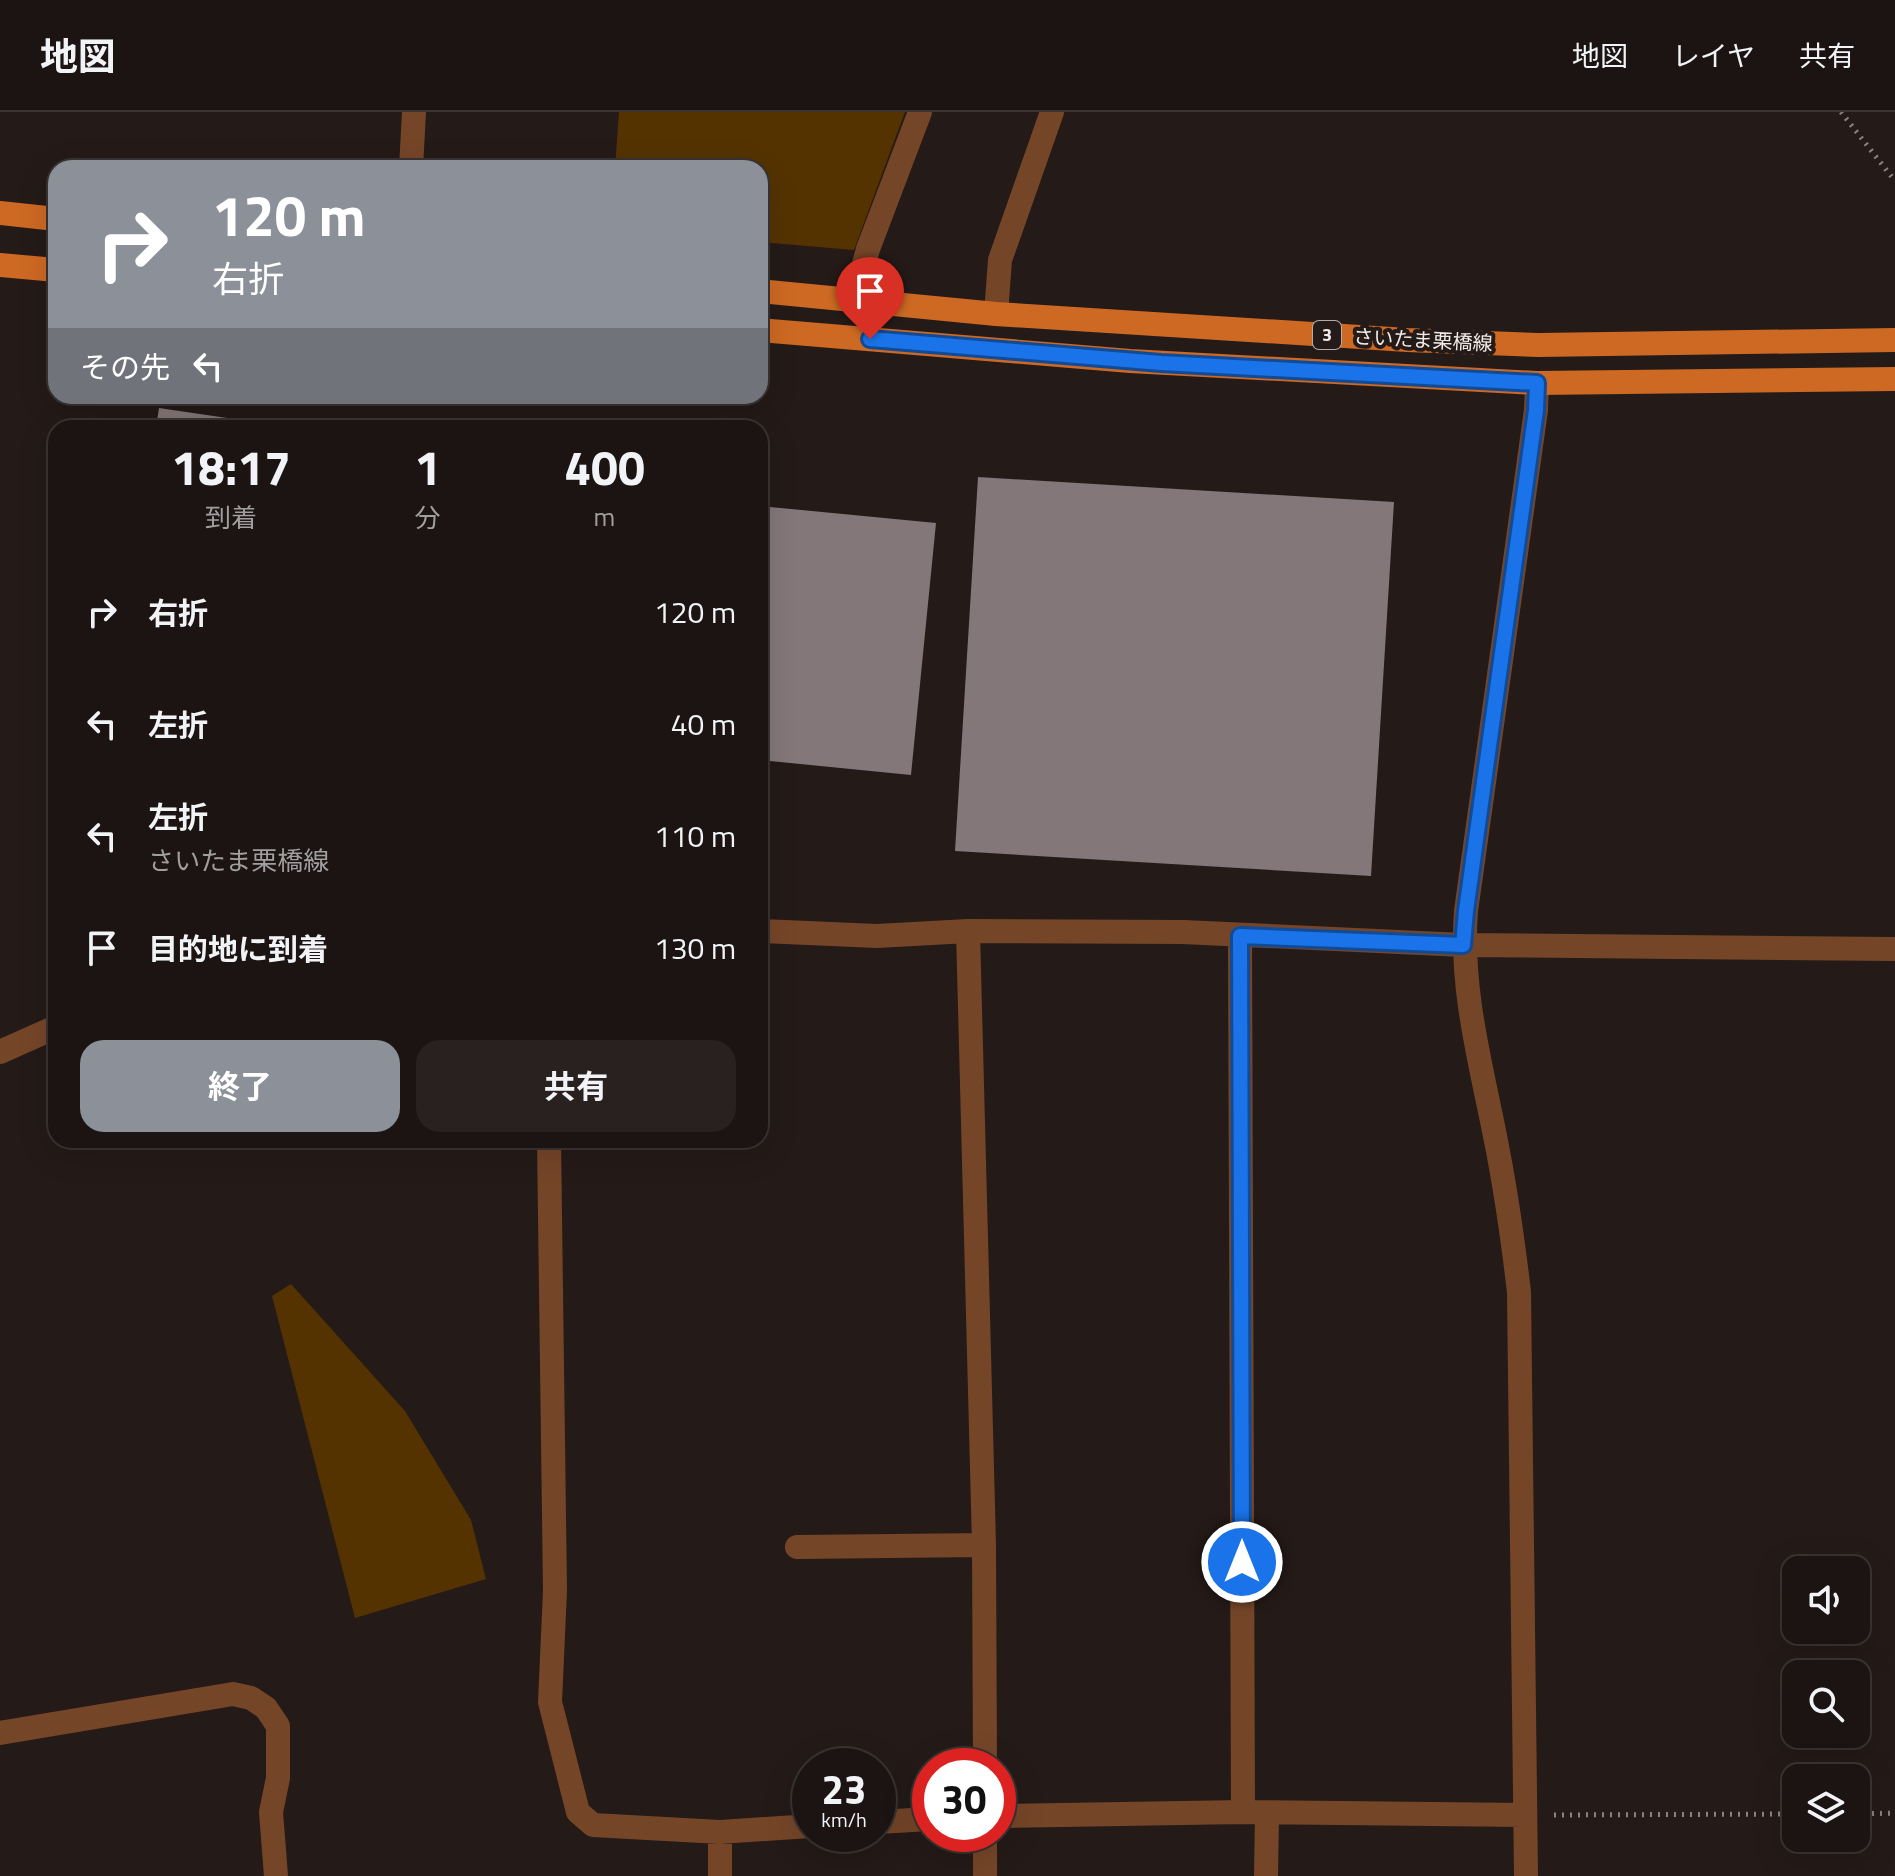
<!DOCTYPE html>
<html lang="ja">
<head>
<meta charset="utf-8">
<style>
  :root { --surface:#1b1412; --page:#282120; --text:#f1f3f6; --muted:#a09e9f; --line:#393332; --accent:#8c9099 }
  body { margin:0; font-family:"Titillium Web","Noto Sans JP",sans-serif; background:var(--page); color:var(--text); height:100vh; display:flex; flex-direction:column; font-size:30px; white-space:nowrap }
  * { box-sizing:border-box; margin:0 }
  p { font-size:26px; color:var(--muted) }
  .icon { flex:none; width:44px; height:44px; fill:none; stroke:currentColor; stroke-width:2; stroke-linecap:round; stroke-linejoin:round }
  .map { position:relative; flex:1; overflow:hidden }
  .details { position:absolute; left:48px; top:308px; width:720px; height:728px; display:flex; flex-direction:column; background:var(--surface); border-radius:24px; box-shadow:0 8px 32px #0002,0 0 0 2px var(--line) }
  .details>* { flex:none }
  .hud { position:absolute; left:48px; top:48px; width:720px; height:244px; border-radius:24px; box-shadow:0 8px 32px #0002,0 0 0 2px var(--line); background:#8c9099; color:#fff; overflow:hidden }
  .fabs { position:absolute; left:1782px; top:1444px; display:grid; gap:16px }
  .fabs a { display:grid; place-items:center; width:88px; height:88px; border-radius:16px; background:var(--surface); box-shadow:0 8px 32px #0002,0 0 0 2px var(--line); font-size:40px }
  .speed { position:absolute; left:792px; top:1636px; display:flex; gap:16px; font-size:40px; font-weight:700; text-align:center }
  .speed>* { display:grid; place-content:center; width:104px; height:104px; border-radius:50%; background:var(--surface); box-shadow:0 8px 32px #0002,0 0 0 2px var(--line); line-height:1 }
  .speed small { font-size:20px; font-weight:400 }
  .speed .limit { border:12px solid #d22; background:#fff; color:#111 }
  .pin { position:absolute; display:grid; place-items:center; width:68px; height:68px; color:#fff; margin:-82px -34px; border-radius:50% 50% 50% 0; rotate:-45deg; box-shadow:0 0 8px #0007 }
  .pin .icon { rotate:45deg }
  .me { position:absolute; width:88px; margin:-44px; rotate:0deg; stroke-linejoin:round; filter:drop-shadow(0 0 6px #0008) }
  .turn { display:flex; align-items:center; gap:28px; height:168px; padding:0 32px; font-size:36px }
  .turn .icon { width:104px; height:104px; stroke-width:2.5 }
  .turn b { display:block; font-size:56px; line-height:68px }
  .then { display:flex; align-items:center; height:76px; padding:0 32px; background:#0003; gap:16px; font-size:30px }
  .eta { display:flex; justify-content:space-evenly; align-items:center; height:136px; text-align:center }
  .eta b { font-size:48px; font-weight:700; line-height:56px }
  .action { display:flex; gap:16px; margin-top:auto; padding:16px 32px }
  .action a { flex:1; height:92px; border-radius:24px; background:var(--accent); color:#fff; font-size:32px; font-weight:700; line-height:92px; text-align:center }
  .action a+a { background:var(--page); color:var(--text) }
  ul { padding:0; list-style:none }
  li { display:flex; align-items:center; gap:24px; height:112px; padding:0 32px }
  li div { flex:1 }
  li b { display:block; font-size:30px }
  li em { font-style:normal }
  header { display:flex; align-items:center; gap:48px; box-sizing:border-box; height:112px; padding:0 40px; background:var(--surface); border-bottom:2px solid var(--line) }
  header strong { font-size:38px }
  nav { display:flex; gap:44px; margin-inline-start:auto; font-size:28px }
  .map>svg:first-child { display:block }
</style>
</head>
<body>
<header>
<strong>地図</strong>
<nav><a>地図</a><a>レイヤ</a><a>共有</a></nav>
</header>
<div class="map">
<svg width="1895" height="1764" viewBox="0 0 1895 1764">
  <rect width="100%" height="100%" fill="#241a18"/>
  <path fill="#543300" d="M619 0H905L854 138 760 130V56H615Z
    M291 1172 405 1299 471 1408 486 1467 355 1506 272 1184Z"/>
  <path fill="#847779" d="M159 296 267 312 266 316H156Z
    M978 365 1394 390 1371 764 955 739Z
    M760 394 936 411 911 663 760 648Z"/>
  <g fill="none" stroke-linecap="round" stroke-linejoin="round">
    <path stroke="#8b8280" stroke-width="5" stroke-dasharray="2 6" stroke-linecap="butt" d="M1841 0 1895 69
      M1856 1702 1895 1701
      M1554 1703 1796 1702"/>
    <path stroke="#754528" stroke-width="24" d="M411 56 414 0
      M854 189 868 137 920 0
      M996 202 1000 148 1052 0
      M760 819 877 824 968 819 1183 820 1463 833 1895 837
      M968 819 984 1433 985 1654
      M1240 824 1243 1700
      M0 940 56 915
      M549 1028 555 1479 550 1590 578 1700 593 1713 720 1720
      M797 1435 984 1433
      M0 1621 233 1582 251 1586 266 1596 278 1614V1666L271 1700 276 1764
      M998 1704 1243 1700 1525 1703
      M878 1710 930 1707
      M720 1764V1720L810 1714
      M985 1764V1722
      M1266 1764 1267 1701
      M1526 1764 1519 1180C1513 1129 1506 1079 1496 1029 1481 952 1460 878 1466 799L1536 298 1537 271"/>
    <path stroke="#cd6923" stroke-width="24" d="M0 101 56 107
      M0 153 56 158
      M760 179 996 202 1407 228 1538 233 1895 228
      M760 218 1130 249 1537 271 1895 267"/>
  </g>
  <g fill="none" stroke-linecap="round" stroke-linejoin="round">
    <defs>
      <path id="route" d="M870 227 1161 251 1537 271 1536 298 1466 799 1463 833 1240 824 1242 1450"/>
    </defs>
    <use href="#route" stroke="#114b97" stroke-width="20"/>
    <use href="#route" stroke="#1a73e8" stroke-width="14"/>
  </g>
  <g text-anchor="middle" stroke-width="8" stroke-linejoin="round" paint-order="stroke">
    <rect fill="#241a18" stroke="#b4acaa" stroke-width="2" x="1313" y="209" width="28" height="28" rx="6"/>
    <g font-size="18" font-weight="bold" fill="#f2ebe9">
      <text x="1327" y="229">3</text>
    </g>
    <g font-size="20" fill="#f2ebe9" stroke="#241a18">
      <text transform="translate(1423 228) rotate(3)" y="7">さいたま栗橋線</text>
    </g>
  </g>
</svg>
<div class="fabs">
<a><svg class="icon" aria-label="sound" viewBox="0 0 24 24"><path d="M4 9h4l5-4v14l-5-4H4zM17 9q2 3 0 6"/></svg></a>
<a><svg class="icon" aria-label="search" viewBox="0 0 24 24"><circle cx="10" cy="10" r="6"/><path d="M15 15l6 6"/></svg></a>
<a><svg class="icon" aria-label="layers" viewBox="0 0 24 24"><path d="M12 4l9 5-9 5-9-5zM3 14l9 5 9-5"/></svg></a>
</div>
<div class="speed"><div>23<small>km/h</small></div><div class="limit">30</div></div>
<div class="pin" style="left:870px;top:227px;background:#d93025"><svg class="icon" aria-label="arrive" viewBox="0 0 24 24"><path d="M6 21V4h12l-3 4 3 4H6"/></svg></div>
<svg class="me" style="left:1242px;top:1450px" viewBox="-20 -20 40 40"><circle r="17" fill="#1a73e8" stroke="#fff" stroke-width="3"/><path d="M0-11L8 9 0 5-8 9z" fill="#fff"/></svg>
<div class="hud">
<div class="turn"><svg class="icon" aria-label="right" viewBox="0 0 24 24"><path d="M7 20v-9h11M14 6l5 5-5 5"/></svg><div><b>120 m</b>右折</div></div>
<div class="then">その先<svg class="icon" aria-label="left" viewBox="0 0 24 24"><path d="M17 20v-9H6M10 6l-5 5 5 5"/></svg></div>
</div>
<section class="details">
<div class="eta">
<div><b>18:17</b><p>到着</p></div>
<div><b>1</b><p>分</p></div>
<div><b>400</b><p>m</p></div>
</div>
<ul>
<li><svg class="icon" aria-label="right" viewBox="0 0 24 24"><path d="M7 20v-9h11M14 6l5 5-5 5"/></svg><div><b>右折</b></div><em>120 m</em></li>
<li><svg class="icon" aria-label="left" viewBox="0 0 24 24"><path d="M17 20v-9H6M10 6l-5 5 5 5"/></svg><div><b>左折</b></div><em>40 m</em></li>
<li><svg class="icon" aria-label="left" viewBox="0 0 24 24"><path d="M17 20v-9H6M10 6l-5 5 5 5"/></svg><div><b>左折</b><p>さいたま栗橋線</p></div><em>110 m</em></li>
<li><svg class="icon" aria-label="arrive" viewBox="0 0 24 24"><path d="M6 21V4h12l-3 4 3 4H6"/></svg><div><b>目的地に到着</b></div><em>130 m</em></li>
</ul>
<div class="action"><a>終了</a><a>共有</a></div>
</section>
</div>
</body>
</html>
